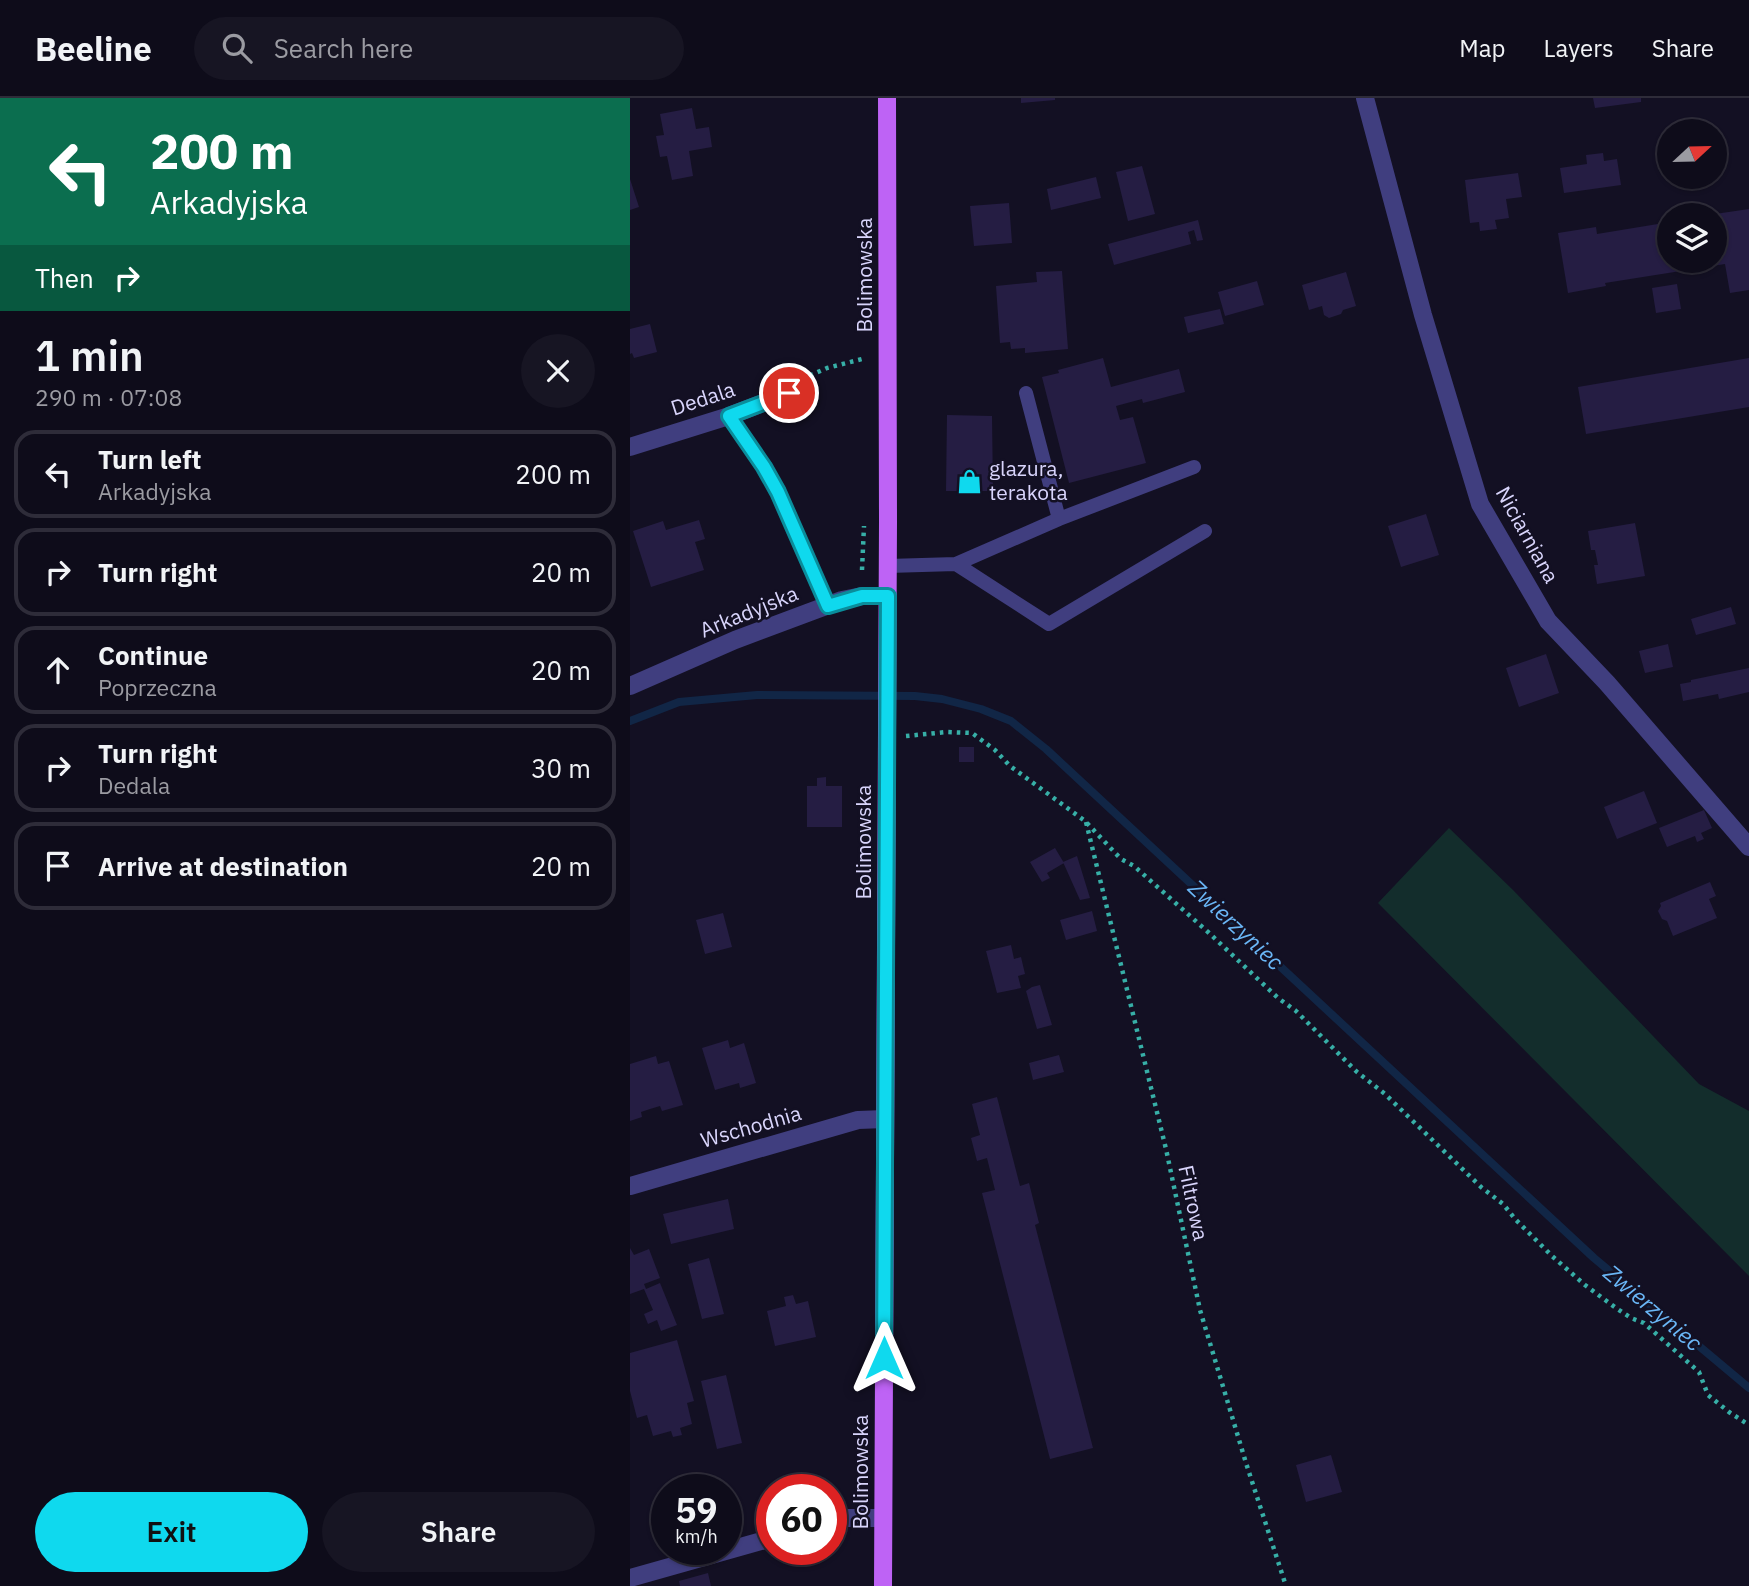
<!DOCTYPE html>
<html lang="en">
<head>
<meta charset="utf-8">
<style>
  :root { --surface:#0e0c1a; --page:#171523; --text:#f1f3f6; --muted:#9b9ba2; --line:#2e2c39; --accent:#0fd9ee }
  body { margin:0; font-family:"IBM Plex Sans",sans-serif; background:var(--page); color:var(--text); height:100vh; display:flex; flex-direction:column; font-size:26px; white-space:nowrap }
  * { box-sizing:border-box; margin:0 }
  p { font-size:23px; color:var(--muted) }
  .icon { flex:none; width:38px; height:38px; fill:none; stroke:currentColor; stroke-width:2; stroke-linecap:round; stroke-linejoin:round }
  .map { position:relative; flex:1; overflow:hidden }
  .drawer { display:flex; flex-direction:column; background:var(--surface); width:630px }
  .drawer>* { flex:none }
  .guide { background:#0b6e4f; color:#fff; overflow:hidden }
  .needle { width:46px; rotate:68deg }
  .fabs { position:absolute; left:1027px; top:21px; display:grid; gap:14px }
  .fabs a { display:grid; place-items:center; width:70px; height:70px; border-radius:50%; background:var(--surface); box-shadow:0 2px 5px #0004,0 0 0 2px var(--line); font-size:35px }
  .speed { position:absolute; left:21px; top:1376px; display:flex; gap:14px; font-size:35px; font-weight:700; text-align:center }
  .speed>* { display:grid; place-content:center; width:91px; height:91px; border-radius:50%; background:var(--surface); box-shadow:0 2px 5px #0004,0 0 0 2px var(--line); line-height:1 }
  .speed small { font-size:18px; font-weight:400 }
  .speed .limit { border:10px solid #d22; background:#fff; color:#111 }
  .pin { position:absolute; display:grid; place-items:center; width:60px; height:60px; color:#fff; margin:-30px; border:4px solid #fff; border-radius:50%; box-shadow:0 2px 7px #0007 }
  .me { position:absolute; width:77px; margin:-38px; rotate:0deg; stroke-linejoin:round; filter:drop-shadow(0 0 5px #0008) }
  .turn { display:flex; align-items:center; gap:24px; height:147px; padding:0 35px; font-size:32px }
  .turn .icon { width:91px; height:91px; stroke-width:2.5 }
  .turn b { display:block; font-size:49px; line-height:60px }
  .then { display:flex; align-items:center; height:66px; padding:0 35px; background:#0003; gap:14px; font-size:26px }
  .round { display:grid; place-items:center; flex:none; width:74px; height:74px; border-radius:37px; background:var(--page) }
  .head { display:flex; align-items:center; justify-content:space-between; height:119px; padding:0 35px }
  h1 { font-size:42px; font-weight:600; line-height:52px }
  .cta { display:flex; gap:14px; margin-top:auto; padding:14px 35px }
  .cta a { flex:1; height:80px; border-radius:42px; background:var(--accent); color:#111; font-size:28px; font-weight:600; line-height:80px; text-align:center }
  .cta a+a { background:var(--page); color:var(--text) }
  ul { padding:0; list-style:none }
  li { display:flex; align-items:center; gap:21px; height:88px; margin:0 14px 10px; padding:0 21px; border:4px solid var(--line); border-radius:21px }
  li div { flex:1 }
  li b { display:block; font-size:26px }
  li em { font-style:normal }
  header { display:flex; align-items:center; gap:42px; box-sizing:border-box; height:98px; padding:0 35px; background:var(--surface); border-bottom:2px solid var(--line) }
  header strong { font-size:33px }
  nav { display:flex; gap:38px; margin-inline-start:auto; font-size:24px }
  .search { width:490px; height:63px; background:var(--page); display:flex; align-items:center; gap:18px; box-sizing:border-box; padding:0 24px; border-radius:38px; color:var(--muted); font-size:26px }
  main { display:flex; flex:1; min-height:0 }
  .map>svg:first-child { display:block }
</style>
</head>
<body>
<header>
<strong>Beeline</strong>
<div class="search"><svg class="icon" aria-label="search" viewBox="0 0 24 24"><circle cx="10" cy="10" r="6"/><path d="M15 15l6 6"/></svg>Search here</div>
<nav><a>Map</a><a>Layers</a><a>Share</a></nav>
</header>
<main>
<section class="drawer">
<div class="guide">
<div class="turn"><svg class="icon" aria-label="left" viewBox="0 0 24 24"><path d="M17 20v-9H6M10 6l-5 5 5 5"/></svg><div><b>200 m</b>Arkadyjska</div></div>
<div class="then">Then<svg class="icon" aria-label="right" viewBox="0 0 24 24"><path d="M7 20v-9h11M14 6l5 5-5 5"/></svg></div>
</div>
<div class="head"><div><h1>1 min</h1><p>290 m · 07:08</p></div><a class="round"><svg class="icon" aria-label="close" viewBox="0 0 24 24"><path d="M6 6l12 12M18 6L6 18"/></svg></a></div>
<ul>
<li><svg class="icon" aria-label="left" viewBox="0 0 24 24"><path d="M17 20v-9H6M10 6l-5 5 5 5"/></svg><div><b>Turn left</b><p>Arkadyjska</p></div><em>200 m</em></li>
<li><svg class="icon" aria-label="right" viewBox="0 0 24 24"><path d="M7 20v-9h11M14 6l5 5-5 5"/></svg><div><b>Turn right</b></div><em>20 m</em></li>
<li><svg class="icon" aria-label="ahead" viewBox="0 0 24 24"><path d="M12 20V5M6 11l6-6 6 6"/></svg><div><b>Continue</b><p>Poprzeczna</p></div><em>20 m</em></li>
<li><svg class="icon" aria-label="right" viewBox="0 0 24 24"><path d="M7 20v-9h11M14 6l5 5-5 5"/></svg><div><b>Turn right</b><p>Dedala</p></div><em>30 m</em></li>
<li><svg class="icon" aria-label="arrive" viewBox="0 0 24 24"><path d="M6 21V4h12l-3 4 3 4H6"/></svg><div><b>Arrive at destination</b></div><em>20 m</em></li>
</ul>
<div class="cta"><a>Exit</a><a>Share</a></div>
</section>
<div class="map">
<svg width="1119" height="1488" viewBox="0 0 1119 1488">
  <rect width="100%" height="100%" fill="#131023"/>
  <path fill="#132d2c" d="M819 730 883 792 1069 986 1119 1013V1178L748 805Z"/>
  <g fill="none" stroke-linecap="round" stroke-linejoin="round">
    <path stroke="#112646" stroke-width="8" d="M0 623 49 604 127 597 285 598 312 601 351 611 381 623 416 651 964 1160 1119 1290"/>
  </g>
  <path fill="#251d43" d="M391 0H425V2L391 5Z
    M963 0H1011V4L965 10Z
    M62 10 66 31 79 29 82 49 59 53 63 78 42 82 37 58 30 59 26 38 34 37 30 16Z
    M973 55 974 63 987 61 991 87 934 95 930 70 957 66 956 57Z
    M512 68 525 116 498 123 486 74Z
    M888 75 892 99 876 101 879 120 865 122 867 131 850 133 849 124 840 125 835 82Z
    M466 79 471 100 421 112 417 91Z
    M0 81 9 109 0 112Z
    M379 105 382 145 344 148 340 108Z
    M1119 111V192L1100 195 1095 166 975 185 976 188 938 195 928 135 966 129 967 136 1040 124V163H1085V116Z
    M568 122 573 142 567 143 564 132 558 134 561 146 484 167 478 146Z
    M432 173 438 251 395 255V250L381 251 380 244 370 245 366 188 407 184 406 174Z
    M716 174 726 208 713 212 711 216 699 220 694 217 692 208 679 212 672 187Z
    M627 183 634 207 595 218 588 194Z
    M1047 186 1051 211 1026 215 1022 190Z
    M590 211 594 226 558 235 554 219Z
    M20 226 27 254 4 260 2 255 0 256V231Z
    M473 260 481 289 549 271 555 294 513 305 512 301 486 308 490 322 503 319 516 365 439 385 412 279 429 275 428 272Z
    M1119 260V309L956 336 948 289Z
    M317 317 362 318 363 393H316Z
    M796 416 809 457 771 469 758 428Z
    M69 422 75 441 65 444 74 472 21 489 3 433 33 423 36 432Z
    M1005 425 1015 478 967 486 964 467H968L965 452H961L958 433Z
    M1101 509 1106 526 1066 537 1061 521Z
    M1038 546 1043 569 1015 575 1009 553Z
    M916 556 929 595 889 609 876 570Z
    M1119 570V594L1089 601 1088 596 1053 603 1050 586 1061 584V582Z
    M329 649H344V664H329Z
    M196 679V688H212V729H177V688H187V680Z
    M1014 693 1027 725 987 741 974 709Z
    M1074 712 1082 730 1071 735 1074 741 1067 744 1065 738 1037 749 1029 730Z
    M425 750 434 765 417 775 420 780 412 784 400 764Z
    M447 758 460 800 450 802 433 764Z
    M1080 784 1086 798 1079 801 1087 820 1043 838 1037 823 1032 821 1028 813 1031 808 1030 805Z
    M462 813 467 833 436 842 430 822Z
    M93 815 102 849 75 856 66 822Z
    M381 847 384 861 391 859 395 876 388 878 391 890 367 895 356 853Z
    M410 887 422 927 407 931 396 893 402 889Z
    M98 942 100 950 114 945 126 985 110 990 109 985 85 992 72 950Z
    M429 957 434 974 403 982 399 965Z
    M26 958 28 966 39 963 53 1007 32 1013 30 1008 20 1011 11 1014 12 1019 0 1023V966Z
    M367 999 390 1088 399 1085 409 1125 405 1127 463 1350 420 1361 352 1095 365 1092 357 1060 347 1063 341 1040 350 1037 342 1006Z
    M98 1101 104 1131 41 1146 33 1116Z
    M0 1150 4 1157 19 1151 30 1180 14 1186 16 1191 30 1185 47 1227 31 1233 27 1222 18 1226 14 1216 23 1212 14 1191 0 1196Z
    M79 1160 94 1216 72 1221 58 1166Z
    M163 1197 166 1206 178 1203 186 1239 145 1248 137 1213 156 1208 154 1199Z
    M47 1242 64 1303 57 1305 62 1326 50 1330 52 1337 43 1339 41 1333 23 1338 17 1317 7 1320 0 1293V1255Z
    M96 1277 112 1345 87 1351 71 1283Z
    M701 1357 712 1394 676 1404 666 1367Z
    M81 1379 85 1391H40V1390Z
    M78 1475 81 1488H50L49 1483Z"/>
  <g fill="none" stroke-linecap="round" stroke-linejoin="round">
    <path stroke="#37afa7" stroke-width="4.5" stroke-dasharray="3.5 5" stroke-linecap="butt" d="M172 281 197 270 236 260
      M232 472 234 428
      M276 638 317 634 342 635 365 652 380 668 455 723 491 761 504 768 578 834 648 900 666 913 727 974 755 996 851 1089 873 1106 886 1122 922 1158 955 1187 986 1210 1001 1220 1014 1225 1069 1274 1078 1297 1099 1314 1119 1327
      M456 724 536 1051 570 1212 616 1365 656 1488"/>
    <path stroke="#403e7f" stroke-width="14" d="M396 295 429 421
      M99 318 134 368 148 394 198 508
      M326 466 419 526 575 433
      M258 468 326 466 429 421 564 369"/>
    <path stroke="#403e7f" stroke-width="18" d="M735 0 793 217 850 406 918 523 977 585 1119 749
      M0 349 99 318 159 295
      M0 588 105 542 212 502 232 498H258
      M0 1088 228 1022 255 1021
      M201 1424 213 1420H253
      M0 1480 142 1440"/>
    <path stroke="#be63f5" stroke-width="18" d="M253 1488 258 423 257 0"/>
  </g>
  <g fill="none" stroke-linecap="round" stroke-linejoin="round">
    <defs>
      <path id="route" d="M159 295 99 318 134 369 148 394 198 508 232 498H258L254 1260"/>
    </defs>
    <use href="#route" stroke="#0a8d9b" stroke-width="18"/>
    <use href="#route" stroke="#0fd9ee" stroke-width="12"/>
  </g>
  <defs>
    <symbol id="shop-bare" viewBox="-9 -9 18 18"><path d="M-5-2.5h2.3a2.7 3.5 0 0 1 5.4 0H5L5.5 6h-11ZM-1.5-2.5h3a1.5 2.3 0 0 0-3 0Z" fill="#0fd9ee" stroke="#131023" stroke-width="2.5" paint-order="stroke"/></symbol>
  </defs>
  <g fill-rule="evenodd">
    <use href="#shop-bare" x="322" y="366" width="35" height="35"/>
  </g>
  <g text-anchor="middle" stroke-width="5" stroke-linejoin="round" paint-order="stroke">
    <g font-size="21" fill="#d9d5fc" stroke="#131023">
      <text transform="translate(235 177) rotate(-90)" y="7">Bolimowska</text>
      <text transform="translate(73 301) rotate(-18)" y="7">Dedala</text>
      <text transform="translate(897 437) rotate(61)" y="7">Niciarniana</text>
      <text transform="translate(119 514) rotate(-22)" y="7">Arkadyjska</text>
      <text transform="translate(234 744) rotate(-90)" y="7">Bolimowska</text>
      <text transform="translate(121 1029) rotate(-16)" y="7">Wschodnia</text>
      <text transform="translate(563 1105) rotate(78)" y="7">Filtrowa</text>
      <text transform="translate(231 1374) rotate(-90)" y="7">Bolimowska</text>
    </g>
    <g font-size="21" fill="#d9d5fc" stroke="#131023" text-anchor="start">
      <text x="359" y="378">glazura,<tspan x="359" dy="24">terakota</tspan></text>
    </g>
    <g font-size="23" font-style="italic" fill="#6ab6f6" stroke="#131023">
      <text transform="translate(606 827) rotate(43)" y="8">Zwierzyniec</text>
      <text transform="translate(1023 1210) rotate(40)" y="8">Zwierzyniec</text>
    </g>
  </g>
</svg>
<div class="fabs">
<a><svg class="needle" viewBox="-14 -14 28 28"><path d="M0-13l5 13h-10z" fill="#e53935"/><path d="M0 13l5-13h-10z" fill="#9b9ba2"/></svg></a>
<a><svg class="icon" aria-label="layers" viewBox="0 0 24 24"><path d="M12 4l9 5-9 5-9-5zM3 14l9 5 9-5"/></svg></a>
</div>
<div class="speed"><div>59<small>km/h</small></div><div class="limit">60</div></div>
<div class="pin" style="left:159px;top:295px;background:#d93025"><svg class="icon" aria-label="arrive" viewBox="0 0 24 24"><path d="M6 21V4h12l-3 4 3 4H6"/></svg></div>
<svg class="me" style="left:254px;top:1260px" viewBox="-20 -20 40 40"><path d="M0-17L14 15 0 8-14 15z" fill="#0fd9ee" stroke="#fff" stroke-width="4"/></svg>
</div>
</main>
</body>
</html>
